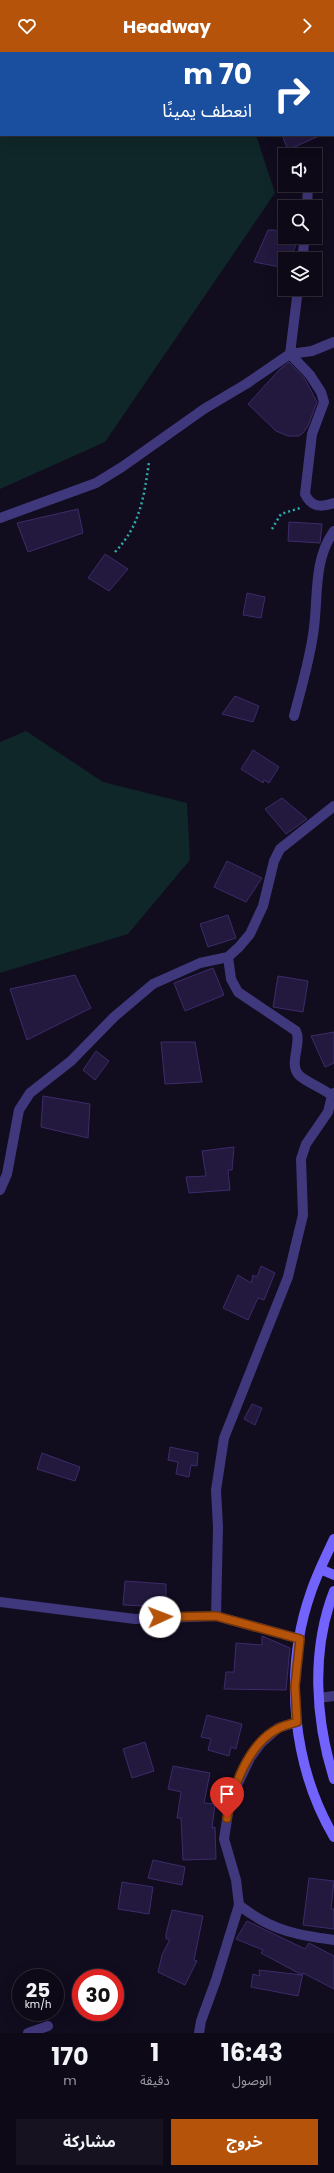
<!DOCTYPE html>
<html lang="ar">
<head>
<meta charset="utf-8">
<style>
  :root { --surface:#0d0916; --page:#16121f; --text:#f1f3f6; --muted:#9a9aa1; --line:#2d2a35; --accent:#b45309 }
  body { margin:0; font-family:Poppins,"Noto Sans Arabic",sans-serif; background:var(--page); color:var(--text); direction:rtl; height:100vh; display:flex; flex-direction:column; font-size:15px; white-space:nowrap }
  * { box-sizing:border-box; margin:0 }
  p { font-size:13px; color:var(--muted) }
  .icon { flex:none; width:22px; height:22px; fill:none; stroke:currentColor; stroke-width:2; stroke-linecap:round; stroke-linejoin:round }
  .map { position:relative; height:1981px; overflow:hidden; direction:ltr }
  .side { display:flex; flex-direction:column; background:var(--surface); flex:1 }
  .side>* { flex:none }
  .guide { position:absolute; left:0px; top:0px; width:334px; height:84px; box-shadow:0 4px 16px #0002,0 0 0 1px var(--line); direction:rtl; background:#1a4fa0; color:#fff; overflow:hidden }
  .controls { position:absolute; left:278px; top:96px; display:grid; gap:8px }
  .controls a { display:grid; place-items:center; width:44px; height:44px; border-radius:0px; background:var(--surface); box-shadow:0 4px 16px #0002,0 0 0 1px var(--line); font-size:20px }
  .speed { position:absolute; left:12px; top:1917px; display:flex; gap:8px; font-size:20px; font-weight:700; text-align:center }
  .speed>* { display:grid; place-content:center; width:52px; height:52px; border-radius:50%; background:var(--surface); box-shadow:0 4px 16px #0002,0 0 0 1px var(--line); line-height:1 }
  .speed small { font-size:10px; font-weight:400 }
  .speed .limit { border:6px solid #d22; background:#fff; color:#111 }
  .pin { position:absolute; display:grid; place-items:center; width:34px; height:34px; color:#fff; margin:-41px -17px; border-radius:50% 50% 50% 0; rotate:-45deg; box-shadow:0 0 4px #0007 }
  .pin .icon { rotate:45deg }
  .me { position:absolute; width:44px; margin:-22px; rotate:88deg; stroke-linejoin:round; filter:drop-shadow(0 0 3px #0008) }
  .turn { display:flex; align-items:center; gap:14px; height:84px; padding:0 16px; font-size:18px }
  .turn .icon { width:52px; height:52px; stroke-width:2.5 }
  .turn b { display:block; font-size:28px; line-height:34px }
  .eta { display:flex; justify-content:space-evenly; align-items:center; height:68px; text-align:center }
  .eta b { font-size:24px; font-weight:700; line-height:28px }
  .action { display:flex; gap:8px; margin-top:auto; padding:8px 16px }
  .action a { flex:1; height:46px; border-radius:0px; background:var(--accent); color:#fff; font-size:16px; font-weight:700; line-height:46px; text-align:center }
  .action a+a { background:var(--page); color:var(--text) }
  header { display:flex; justify-content:space-between; align-items:center; height:52px; padding:0 16px; background:var(--accent); color:#fff; font-size:18px; font-weight:700 }
  .map>svg:first-child { display:block }
</style>
</head>
<body>
<header><svg class="icon" aria-label="forward" viewBox="0 0 24 24"><path d="M9 5l7 7-7 7"/></svg>Headway<svg class="icon" aria-label="heart" viewBox="0 0 24 24"><path d="M12 20l-8-8c-3-5 5-10 8-4 3-6 11-1 8 4z"/></svg></header>
<div class="map">
<svg width="334" height="1981" viewBox="0 0 334 1981">
  <rect width="100%" height="100%" fill="#110c1e"/>
  <path fill="#0f2728" d="M0 0H334L333 8V1H1V83H256L275 141 105 390 0 437Z
    M26 679 103 730 187 751 190 808 128 882 0 921V690Z"/>
  <path fill="#23193f" stroke="#3d2b6a" d="M282 83H321L288 98Z
    M268 178H275L296 193 290 207H285V216L254 210Z
    M289 310 305 327 317 350 308 374 303 381 299 384H288L276 379 248 352 280 317Z
    M78 457 83 481 28 500 17 471Z
    M289 470 322 472 320 491 288 489Z
    M105 502 128 517 109 539 88 526Z
    M247 541 265 545 261 566 243 563Z
    M235 644 259 654 253 670 222 662Z
    M253 698 279 715 269 731 264 728 263 731 241 717Z
    M282 746 307 767 286 782 265 757Z
    M227 809 262 826 246 850 214 835Z
    M228 863 236 886 208 895 200 872Z
    M213 916 224 943 185 959 174 931Z
    M75 923 91 956 27 988 10 937Z
    M278 924 308 929 303 960 273 955Z
    M334 980V1011L325 1015 311 984Z
    M161 990H195L202 1030 165 1032Z
    M96 999 109 1009 95 1028 83 1018Z
    M43 1044 90 1052 88 1086 41 1075Z
    M234 1095 232 1118H228L230 1138 189 1141 186 1125 206 1124 202 1099Z
    M261 1214 275 1221 264 1248 258 1246 248 1268 223 1256 238 1223 251 1231 253 1223 257 1225Z
    M252 1352 262 1356 255 1373 244 1367Z
    M170 1395 198 1401 197 1414 191 1413 189 1425 176 1422 178 1410 168 1408Z
    M42 1401 80 1415 75 1429 37 1417Z
    M125 1529 166 1532V1555L123 1553Z
    M262 1584 290 1596 286 1638 224 1637 226 1620H234L236 1591 262 1593Z
    M207 1663 242 1672 236 1697 231 1695 229 1704 208 1698 211 1687 201 1685Z
    M145 1690 154 1719 132 1726 123 1697Z
    M173 1714 210 1721 204 1751 215 1752 212 1776 215 1775 216 1807 183 1808 181 1766H177L181 1740 168 1737Z
    M153 1808 185 1815 182 1833 148 1826Z
    M309 1826 334 1829 331 1857H334V1877L303 1873Z
    M122 1830 153 1835 149 1862 118 1857Z
    M172 1858 203 1864 194 1908 197 1909 185 1933 158 1920 162 1903 170 1887H166V1882Z
    M247 1869 305 1897 309 1891 334 1904V1937L303 1921 298 1944 251 1935 253 1922 260 1924 259 1918 302 1923 261 1901 263 1898 236 1887Z"/>
  <g fill="none" stroke-linecap="round" stroke-linejoin="round">
    <path stroke="#2fabad" stroke-width="2.5" stroke-dasharray="2 3" stroke-linecap="butt" d="M291 155 296 148
      M281 170 285 167
      M272 477 281 462 300 456
      M115 500C140 474 144 445 149 410"/>
    <path stroke="#40387c" stroke-width="10" d="M311 103V102
      M307 155 308 133
      M302 207 305 185
      M298 237 290 302 310 323 321 340 324 350 312 382 305 442C311 455 321 456 334 451
      M0 466 96 431 122 415 204 357 246 332 290 302 312 299 334 290
      M294 664C301 637 309 610 313 583 319 547 312 510 334 479
      M228 905 231 927 238 940 296 979C302 991 289 1011 298 1022 303 1029 323 1036 332 1044L334 1041
      M0 1138 7 1122 19 1058 30 1041 71 1009 114 965 153 932 200 911 228 905 239 895 250 882 263 854 274 809 280 797 334 754
      M0 1550 135 1567 216 1564 300 1587
      M216 1564 218 1475 216 1438 224 1386 288 1225 303 1163 301 1107 306 1092 328 1060 332 1044
      M319 1646 334 1644
      M297 1670 278 1676 261 1691 250 1706 230 1748 224 1787 236 1828 239 1853C270 1878 296 1883 334 1888
      M28 1981 48 1974
      M199 1981 201 1969 216 1928 239 1853"/>
    <path stroke="#7363fd" stroke-width="10" d="M334 1487C326 1504 317 1522 311 1540 283 1619 292 1713 334 1785
      M320 1517 334 1523
      M334 1539C311 1598 315 1667 334 1727"/>
  </g>
  <g fill="none" stroke-linecap="round" stroke-linejoin="round">
    <defs>
      <path id="route" d="M160 1565 216 1564 300 1587 295 1634 297 1670C291 1672 284 1673 279 1676 248 1691 233 1735 227 1766"/>
    </defs>
    <use href="#route" stroke="#753606" stroke-width="10"/>
    <use href="#route" stroke="#b45309" stroke-width="7"/>
  </g>
</svg>
<div class="controls">
<a><svg class="icon" aria-label="sound" viewBox="0 0 24 24"><path d="M4 9h4l5-4v14l-5-4H4zM17 9q2 3 0 6"/></svg></a>
<a><svg class="icon" aria-label="search" viewBox="0 0 24 24"><circle cx="10" cy="10" r="6"/><path d="M15 15l6 6"/></svg></a>
<a><svg class="icon" aria-label="layers" viewBox="0 0 24 24"><path d="M12 4l9 5-9 5-9-5zM3 14l9 5 9-5"/></svg></a>
</div>
<div class="speed"><div>25<small>km/h</small></div><div class="limit">30</div></div>
<div class="pin" style="left:227px;top:1766px;background:#d93025"><svg class="icon" aria-label="arrive" viewBox="0 0 24 24"><path d="M6 21V4h12l-3 4 3 4H6"/></svg></div>
<svg class="me" style="left:160px;top:1565px" viewBox="-20 -20 40 40"><circle r="19" fill="#fff"/><path d="M0-13L10 11 0 6-10 11z" fill="#b45309"/></svg>
<div class="guide">
<div class="turn"><svg class="icon" aria-label="right" viewBox="0 0 24 24"><path d="M7 20v-9h11M14 6l5 5-5 5"/></svg><div><b>70 m</b>انعطف يمينًا</div></div>
</div>
</div>
<section class="side">
<div class="eta">
<div><b>16:43</b><p>الوصول</p></div>
<div><b>1</b><p>دقيقة</p></div>
<div><b>170</b><p>m</p></div>
</div>
<div class="action"><a>خروج</a><a>مشاركة</a></div>
</section>
</body>
</html>
